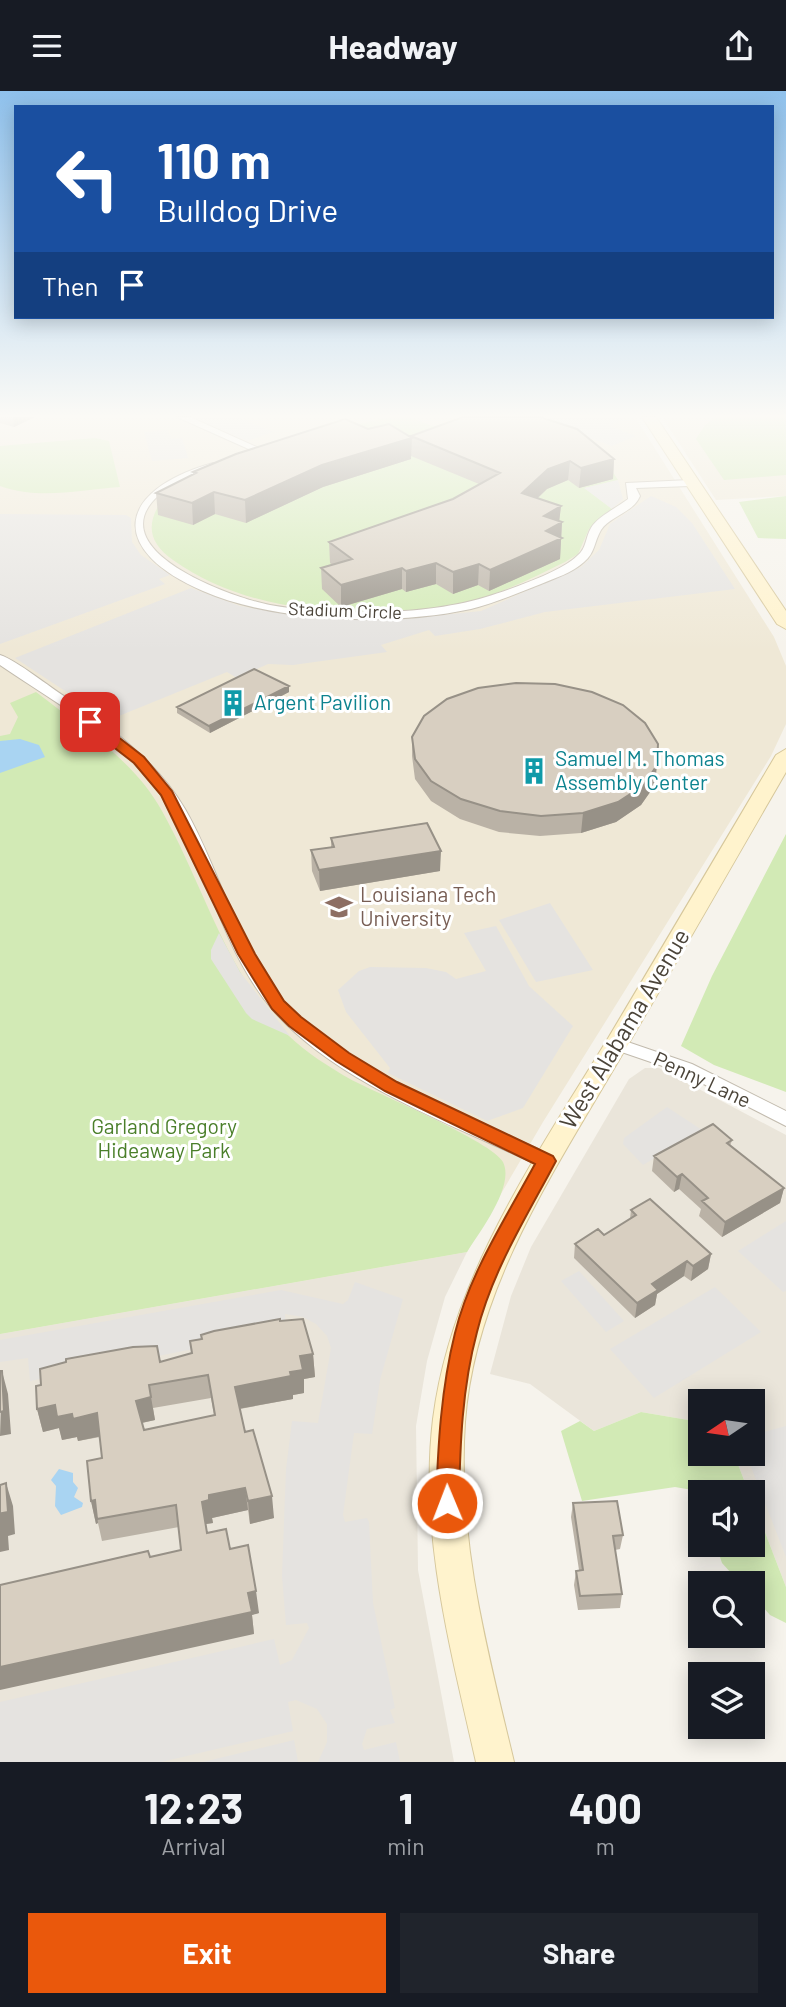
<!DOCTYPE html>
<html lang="en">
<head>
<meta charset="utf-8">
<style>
  :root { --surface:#171b24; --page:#20242c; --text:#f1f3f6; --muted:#9ea1a6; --accent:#ea580c }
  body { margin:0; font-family:Barlow,sans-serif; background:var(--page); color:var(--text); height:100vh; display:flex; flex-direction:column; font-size:26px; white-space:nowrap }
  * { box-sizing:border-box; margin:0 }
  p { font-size:23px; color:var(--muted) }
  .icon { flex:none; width:38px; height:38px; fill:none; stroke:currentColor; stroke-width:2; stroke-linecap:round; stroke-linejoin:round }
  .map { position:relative; height:1671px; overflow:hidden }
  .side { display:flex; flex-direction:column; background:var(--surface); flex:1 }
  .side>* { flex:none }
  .guide { position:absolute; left:14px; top:14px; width:760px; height:214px; border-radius:0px; box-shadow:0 4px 18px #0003; background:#1a4fa0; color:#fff; overflow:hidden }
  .needle { width:46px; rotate:257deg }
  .controls { position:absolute; left:688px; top:1298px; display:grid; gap:14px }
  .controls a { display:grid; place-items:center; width:77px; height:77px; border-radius:0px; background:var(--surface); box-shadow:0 4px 18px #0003; font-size:35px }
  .pin { position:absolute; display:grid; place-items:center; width:60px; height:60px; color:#fff; margin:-30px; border-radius:14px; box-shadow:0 4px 10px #0006 }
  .me { position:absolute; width:77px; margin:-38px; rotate:359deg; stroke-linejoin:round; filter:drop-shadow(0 0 5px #0008) }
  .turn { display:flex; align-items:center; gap:24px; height:147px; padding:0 28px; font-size:32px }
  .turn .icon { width:91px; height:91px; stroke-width:2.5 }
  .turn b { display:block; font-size:49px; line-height:60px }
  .then { display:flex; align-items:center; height:66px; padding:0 28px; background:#0003; gap:14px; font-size:26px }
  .eta { display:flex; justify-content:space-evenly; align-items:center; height:119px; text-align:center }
  .eta b { font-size:42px; font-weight:700; line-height:49px }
  .button { display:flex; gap:14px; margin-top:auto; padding:14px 28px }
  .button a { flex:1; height:80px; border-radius:0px; background:var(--accent); color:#fff; font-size:28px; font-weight:700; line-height:80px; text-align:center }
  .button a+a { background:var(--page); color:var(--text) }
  header { display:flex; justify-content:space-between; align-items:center; height:91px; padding:0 28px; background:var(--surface); font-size:32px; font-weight:700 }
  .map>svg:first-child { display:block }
</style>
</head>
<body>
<header><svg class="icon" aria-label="menu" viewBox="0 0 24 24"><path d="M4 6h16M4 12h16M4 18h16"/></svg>Headway<svg class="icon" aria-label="share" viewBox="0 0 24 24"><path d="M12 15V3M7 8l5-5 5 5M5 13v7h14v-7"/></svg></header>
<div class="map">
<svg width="786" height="1671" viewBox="0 0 786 1671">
  <rect width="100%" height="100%" fill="#f6f3ec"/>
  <path fill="#eae5da" d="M645 977H659L786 1044V1496L753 1410 752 1402H749L734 1363H752V1311H700V1331L641 1321 594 1340 530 1293 490 1283 511 1205 531 1156 629 988Z
    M467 1161 445 1206 427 1270 416 1335 418 1479 454 1671H0V1243Z"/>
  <path fill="#efe8d6" d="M0 326H635L774 546 786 575V633L771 665 543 1031 467 1161 0 1243Z
    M662 326H786V405L716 409Z"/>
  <path fill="#d2eab5" d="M389 326H408L466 347 607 372 618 389 585 397 612 418 589 438 578 463 565 471C522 492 483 512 435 517 346 526 248 522 173 469 150 453 145 434 161 411L310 345Z
    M716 326H786V384L724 389 696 348 705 334Z
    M95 347 109 350 120 396C79 399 40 409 0 395V355Z
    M786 405V448L758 447 739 411Z
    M36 601C81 636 134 669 162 720 204 795 226 883 289 945 307 962 329 976 350 988 376 1002 493 1051 503 1071 515 1095 480 1140 467 1161L0 1243V645L10 643 18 626 10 612Z
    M786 743V1001L714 974 681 955 712 885Z
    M641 1321 700 1331V1363H734L749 1402H710L675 1396 582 1410 561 1340 580 1330 594 1340Z
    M753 1410 786 1496V1532L770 1524 753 1505 752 1493H741L722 1472 716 1454H752Z"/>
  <path fill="#e5e3e0" d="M192 326H237L273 341 247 350Z
    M531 326H618L624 328 609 335 636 345 612 355Z
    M168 339 171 348 182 347 188 367 152 370 144 341Z
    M618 389 623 408 612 418 584 397Z
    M651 405 676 416 692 432 735 498 545 521 480 538 435 545 429 539 381 554 387 561 293 574 268 573 237 587 227 581 109 629 15 567 191 497 240 515 305 526 404 528 481 520 581 476 599 459 610 433Z
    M0 423 126 424 131 427 132 451 141 464 170 484 159 488 165 493 0 553Z
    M550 812 593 879 536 891 499 829Z
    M496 835 529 895 573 935 523 1017 487 1030 388 982 390 977 346 921 338 899 359 880 370 876 426 877 446 881 456 888 486 880 464 842Z
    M219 842 240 881 290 945 252 928 246 922 211 868V859Z
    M667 1016 702 1039 643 1074 623 1053 624 1047Z
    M786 1130V1200L783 1201 738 1160Z
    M579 1180 624 1230 606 1241 561 1190Z
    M355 1191 403 1208 380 1289 372 1343 354 1342 343 1424 345 1431 367 1427 369 1431 373 1512 395 1617 390 1619 395 1632 367 1638 362 1653 364 1659 396 1651 400 1671H318L327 1651V1633L317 1618 296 1609 288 1611 293 1640 161 1671H0V1611L274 1548 280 1574 292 1569 309 1537 307 1532 286 1534 282 1485 286 1378 292 1330 318 1332 331 1257 327 1245 316 1233 303 1226 285 1223 286 1240 30 1290 28 1267 0 1271V1249L281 1199 343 1213 348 1209Z
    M715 1196 761 1241 654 1307 610 1258Z
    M786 1335V1466L746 1363H752L753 1344Z
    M294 1649 298 1671H203Z"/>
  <path fill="#a9d4f2" d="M20 648 39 654 45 666 0 682V650Z
    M59 1378 73 1382V1391L78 1397 74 1406 83 1412 82 1416 61 1424 55 1415 56 1395 51 1389Z"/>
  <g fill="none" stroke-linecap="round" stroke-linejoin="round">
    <defs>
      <path id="minor" d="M177 326H190L261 358 253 360Z
        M213 372 217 373V377C197 384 175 390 159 404 97 459 233 507 270 514 332 525 425 525 486 506 508 499 561 481 577 465 587 457 585 447 591 437 597 426 618 416 628 408L626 392 690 389 695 392 690 395 636 397 640 405C633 422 610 425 601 439 594 451 595 462 584 471 572 482 555 487 541 493 518 502 495 512 471 518 392 535 277 532 203 500 108 459 115 400 213 372Z
        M0 564C18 570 49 596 67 607 112 637 157 671 185 718 221 780 236 856 284 911 349 983 467 1025 554 1065L556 1070 554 1075 547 1077 540 1075C455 1035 334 991 272 918 222 859 209 780 169 716 130 652 60 615 0 574Z
        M616 947 692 973 786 1020V1035L680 981 610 957 607 953 610 949Z"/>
      <path id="secondary" d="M642 326H656L786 520V538L777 533Z
        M786 658V681C734 771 682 862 629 952 562 1068 475 1192 465 1331 457 1448 487 1558 514 1671H476C451 1559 419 1444 433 1328 451 1187 535 1067 607 949 664 854 720 759 776 664Z"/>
    </defs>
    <use href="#minor" stroke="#c2bbae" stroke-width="2"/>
    <use href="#secondary" stroke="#d6c79b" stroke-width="2"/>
    <use href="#minor" fill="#fff" fill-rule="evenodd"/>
    <use href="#secondary" fill="#fff3cd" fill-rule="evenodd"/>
  </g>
  <path fill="#bab2a6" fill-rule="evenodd" d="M0 326H35L14 336 0 332Z
    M368 338 411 346V345L614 368 613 388 579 397 568 389 547 398 538 407 561 415 559 430 562 431 560 468 489 500 478 494 453 503 436 493 406 501 402 498 341 516 322 498 321 477 332 474 330 472 329 451 453 408 479 393 411 365V368L323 396 246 432 215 423 193 434 158 424 156 402 193 383V381Z
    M289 595V601L210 642 177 622V616Z
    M412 646 655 694 641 714 616 731 581 742 540 745 499 741 460 728 431 710 415 688 412 665Z
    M331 747 440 780 320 800 312 780 311 759 331 756Z
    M732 1049 730 1055 784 1097 780 1112 722 1146 699 1125 701 1118 679 1098 674 1101 652 1080 654 1065Z
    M631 1119 711 1163 708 1178 691 1190 684 1185 657 1203 655 1214 635 1227 574 1167 575 1153 604 1144 630 1128Z
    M280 1230 313 1263 315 1286 304 1288V1302L293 1304V1308L240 1318 245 1341 274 1427 250 1433 248 1419 212 1427 213 1432 206 1433 207 1442 230 1458 259 1522 252 1524 254 1543 150 1466 181 1459 179 1436 102 1450 98 1432 96 1433 91 1410 102 1367 100 1346 78 1350 77 1346 62 1349 59 1337 43 1341 37 1318 160 1271 192 1262ZM211 1307 214 1324 144 1339 142 1332 155 1329 153 1317Z
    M573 1412 623 1444 620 1458 615 1459 622 1503 620 1517 578 1519 574 1494 576 1480 579 1479 571 1426Z"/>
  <path fill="#979187" d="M13 326H35L14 336Z
    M412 347 411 368 323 396 246 432 245 409 322 374Z
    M614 368 613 388 579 397 581 377Z
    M570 370 568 389 547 398 521 422 522 402 548 378Z
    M214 401 215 423 193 434 192 412Z
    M561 415 559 432 562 431 560 468 489 500 490 479 544 425Z
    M436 472V493L406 501V480Z
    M479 473 478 494 453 503V481Z
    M402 477V498L341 516V494Z
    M289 595V601L210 642 209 635Z
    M657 674 655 694 641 714 616 731 581 742 583 722Z
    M441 760 440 780 320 800 319 779Z
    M682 1083 679 1098 674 1101 677 1086Z
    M784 1097 780 1112 722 1146 725 1131Z
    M711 1163 708 1178 691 1190 693 1175Z
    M687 1170 684 1185 657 1203 655 1214 635 1227 637 1212 652 1193Z
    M313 1263 315 1286 304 1288V1302L293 1304V1308L238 1318 235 1296 290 1281 300 1265Z
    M2 1280 8 1303 11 1343 0 1345Z
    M151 1306 155 1329 141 1332 136 1310Z
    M55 1314 72 1323 97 1322 102 1345 78 1350 77 1346 62 1349 59 1337 43 1341 37 1318Z
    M6 1392 13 1415 15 1443 8 1445 9 1459 0 1461V1437Z
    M245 1397 248 1419 212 1427 213 1432 206 1433 202 1411 209 1404Z
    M272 1405 274 1427 250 1433 248 1410Z
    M95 1409 98 1432 96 1433 91 1410Z
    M256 1500 259 1522 252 1524 254 1543 0 1599V1576Z"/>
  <path fill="#d8cfc1" stroke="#979187" stroke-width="2" fill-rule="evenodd" d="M463 326H540L577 338 614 368 581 377 570 370 548 378 522 402 561 415 544 425 562 431 546 440 562 447 490 479 479 473 453 481 436 472 406 480 402 477 341 494 321 477 352 468 329 451 453 408 500 382 411 345Z
    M345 328 368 338 389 333 412 347 322 374 245 409 214 401 192 412 156 402 196 382 193 381 236 363Z
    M254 578 289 595 209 635 177 616Z
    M516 592 555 593 592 601 623 614 645 632 658 653 657 674 644 694 618 711 583 722 541 725 500 720 461 708 431 690 415 668 412 646 424 625 447 608 478 597Z
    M427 732 441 760 319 779 311 759 334 756 331 747Z
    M713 1033 732 1049 727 1052 784 1097 725 1131 702 1110 708 1107 682 1083 677 1086 654 1065Z
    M650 1108 711 1163 693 1175 687 1170 652 1193 658 1199 637 1212 575 1153 598 1138 604 1144 636 1124 631 1119Z
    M280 1228V1230L303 1228 313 1263 300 1265 303 1279 290 1281 291 1285 235 1296 245 1341 253 1339 272 1405 248 1410 245 1397 209 1404V1409L202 1411 207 1442 226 1438 230 1458 248 1454 256 1500 248 1502 252 1521 0 1576V1494L148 1460 150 1466 181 1459 176 1414 97 1428 95 1409 91 1410 87 1370 102 1367 97 1322 73 1328 72 1323 57 1326 55 1314 37 1318 36 1295 41 1294 40 1278 66 1271V1268L133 1256 157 1255 160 1271 192 1262 190 1250 202 1248 201 1244 214 1240ZM208 1284 215 1324 144 1339 136 1310 151 1306 149 1294Z
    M0 1280H2L4 1320 0 1321Z
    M6 1392 8 1421 2 1422V1437H0V1394Z
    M617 1410 623 1444 613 1445 622 1503 580 1505 576 1480 583 1479 573 1412Z"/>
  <linearGradient id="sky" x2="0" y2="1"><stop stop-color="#8fc1ec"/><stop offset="0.58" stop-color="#fbfaf6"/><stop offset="1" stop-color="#fbfaf6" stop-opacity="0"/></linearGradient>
  <rect width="786" height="560" fill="url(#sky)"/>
  <path fill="#ea580c" stroke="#983908" stroke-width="2" d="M85 628H95L144 666 172 700 255 863 284 910 301 926 349 962 397 991 553 1065 556 1070C527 1125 492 1180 477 1241 462 1297 460 1354 459 1412L456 1419 447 1422 439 1419 436 1412C438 1354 441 1298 455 1242 470 1181 506 1127 535 1073L385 1000 336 970 289 935 272 918 238 863 161 704 134 672 85 634Z"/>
  <defs>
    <symbol id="building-bare" viewBox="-9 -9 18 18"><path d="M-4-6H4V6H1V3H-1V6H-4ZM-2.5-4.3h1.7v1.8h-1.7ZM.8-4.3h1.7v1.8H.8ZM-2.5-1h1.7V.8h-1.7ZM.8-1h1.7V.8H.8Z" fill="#0f9aa8" stroke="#fff" stroke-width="2.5" paint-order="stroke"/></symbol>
    <symbol id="university-bare" viewBox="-9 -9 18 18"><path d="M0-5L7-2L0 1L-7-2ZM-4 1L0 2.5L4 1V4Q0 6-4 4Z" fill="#8d6e63" stroke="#fff" stroke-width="2.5" paint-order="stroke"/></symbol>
  </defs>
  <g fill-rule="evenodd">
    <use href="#building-bare" x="214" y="593" width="38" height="38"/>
    <use href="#building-bare" x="515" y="661" width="38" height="38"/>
    <use href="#university-bare" x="320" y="797" width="38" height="38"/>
  </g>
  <g text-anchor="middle" stroke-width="6" stroke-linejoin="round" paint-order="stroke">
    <g font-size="18" fill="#4b4439" stroke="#fff">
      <text transform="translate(345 520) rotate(2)" y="6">Stadium Circle</text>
    </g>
    <g font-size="21" fill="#0d838f" stroke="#fff" text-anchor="start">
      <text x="254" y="619">Argent Pavilion</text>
      <text x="555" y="675">Samuel M. Thomas<tspan x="555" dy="24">Assembly Center</tspan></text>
    </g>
    <g font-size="21" fill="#785e54" stroke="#fff" text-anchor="start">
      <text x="360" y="811">Louisiana Tech<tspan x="360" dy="24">University</tspan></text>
    </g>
    <g font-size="21" fill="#4b4439" stroke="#fff">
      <text transform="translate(702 989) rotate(25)" y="7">Penny Lane</text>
    </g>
    <g font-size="21" fill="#4a7f2a" stroke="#fff">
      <text x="164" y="1043">Garland Gregory<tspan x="164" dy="24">Hideaway Park</tspan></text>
    </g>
    <g font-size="24" fill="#4b4439" stroke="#fff">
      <text transform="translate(625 938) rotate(-59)" y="8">West Alabama Avenue</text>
    </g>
  </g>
</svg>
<div class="controls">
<a><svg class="needle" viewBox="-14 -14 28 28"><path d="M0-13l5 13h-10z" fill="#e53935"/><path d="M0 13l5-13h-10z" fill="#9ea1a6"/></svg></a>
<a><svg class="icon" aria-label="sound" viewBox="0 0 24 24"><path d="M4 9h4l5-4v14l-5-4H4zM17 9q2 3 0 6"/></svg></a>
<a><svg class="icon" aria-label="search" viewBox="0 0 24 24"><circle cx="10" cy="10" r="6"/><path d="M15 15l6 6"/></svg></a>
<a><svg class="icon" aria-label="layers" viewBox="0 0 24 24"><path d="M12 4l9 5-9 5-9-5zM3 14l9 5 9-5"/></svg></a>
</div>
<div class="pin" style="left:90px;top:631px;background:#d93025"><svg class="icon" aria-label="arrive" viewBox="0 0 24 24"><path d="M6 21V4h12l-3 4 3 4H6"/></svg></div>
<svg class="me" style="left:447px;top:1412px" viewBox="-20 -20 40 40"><circle r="17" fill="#ea580c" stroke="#fff" stroke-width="3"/><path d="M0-11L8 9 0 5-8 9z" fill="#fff"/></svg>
<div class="guide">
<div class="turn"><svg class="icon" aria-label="left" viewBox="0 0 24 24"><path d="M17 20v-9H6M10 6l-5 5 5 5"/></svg><div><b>110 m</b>Bulldog Drive</div></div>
<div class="then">Then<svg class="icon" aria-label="arrive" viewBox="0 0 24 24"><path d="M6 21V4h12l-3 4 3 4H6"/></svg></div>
</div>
</div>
<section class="side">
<div class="eta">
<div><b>12:23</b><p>Arrival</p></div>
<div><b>1</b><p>min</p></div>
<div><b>400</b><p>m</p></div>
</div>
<div class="button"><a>Exit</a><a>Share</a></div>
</section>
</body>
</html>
